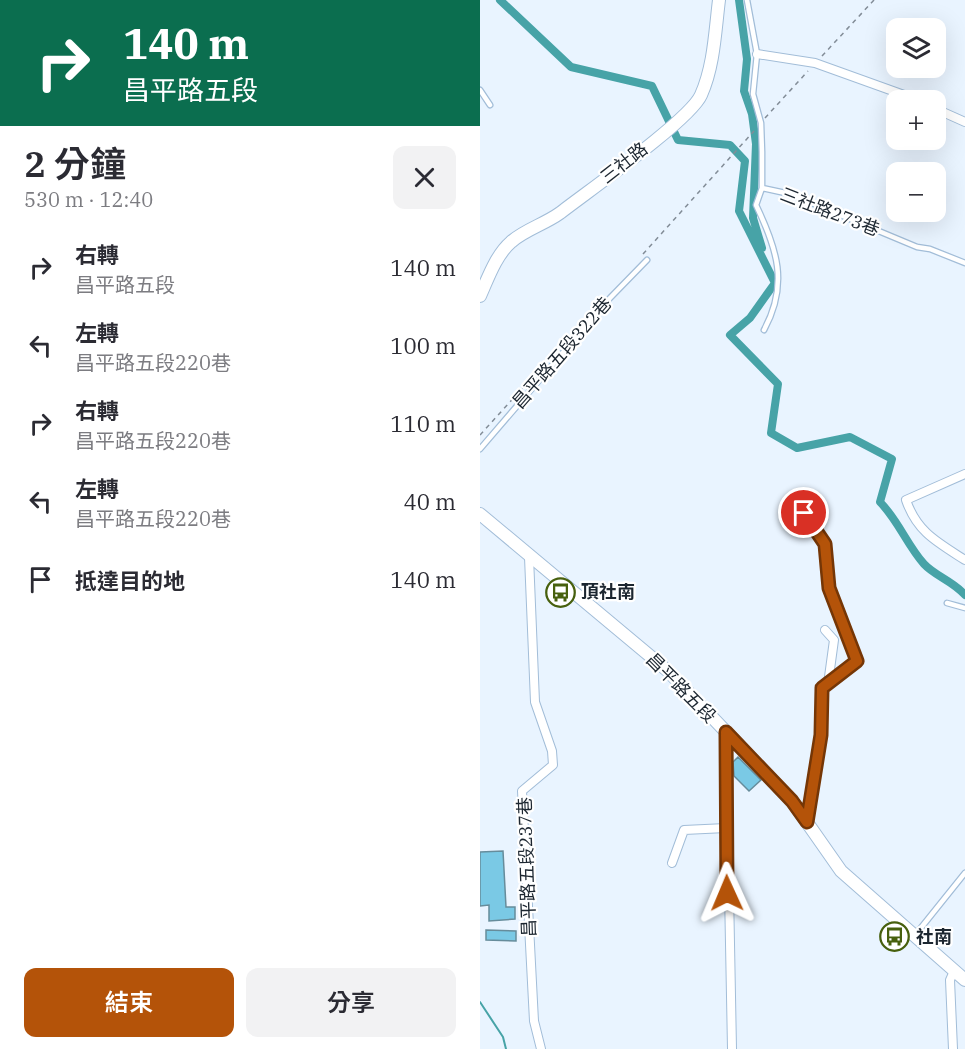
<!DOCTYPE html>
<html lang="zh-TW">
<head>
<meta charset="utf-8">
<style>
  :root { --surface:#fff; --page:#f2f2f3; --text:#2b2b33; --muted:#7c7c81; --accent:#b45309 }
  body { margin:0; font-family:"IBM Plex Serif","Noto Sans TC",serif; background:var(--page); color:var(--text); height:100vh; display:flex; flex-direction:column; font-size:22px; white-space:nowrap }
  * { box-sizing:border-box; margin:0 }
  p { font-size:20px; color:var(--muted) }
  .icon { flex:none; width:33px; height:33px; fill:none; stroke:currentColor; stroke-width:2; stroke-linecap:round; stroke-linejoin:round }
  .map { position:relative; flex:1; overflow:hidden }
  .side { display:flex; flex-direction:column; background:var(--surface); width:480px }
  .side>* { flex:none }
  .guide { background:#0b6e4f; color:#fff; overflow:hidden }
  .controls { position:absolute; left:406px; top:18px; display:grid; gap:12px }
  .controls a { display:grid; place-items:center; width:60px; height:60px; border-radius:12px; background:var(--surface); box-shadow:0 6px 24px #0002; font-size:30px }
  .pin { position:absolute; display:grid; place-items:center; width:51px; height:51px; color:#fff; margin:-26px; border:3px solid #fff; border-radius:50%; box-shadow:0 2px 6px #0007 }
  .me { position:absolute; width:66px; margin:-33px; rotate:359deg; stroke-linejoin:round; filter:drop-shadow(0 0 4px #0008) }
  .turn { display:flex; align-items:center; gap:21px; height:126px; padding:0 24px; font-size:27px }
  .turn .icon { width:78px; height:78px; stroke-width:2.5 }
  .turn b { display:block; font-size:42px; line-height:51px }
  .round { display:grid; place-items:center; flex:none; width:63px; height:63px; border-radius:12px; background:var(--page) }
  .head { display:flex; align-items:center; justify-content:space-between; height:102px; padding:0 24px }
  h1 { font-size:36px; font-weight:600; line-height:45px }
  .button { display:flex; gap:12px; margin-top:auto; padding:12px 24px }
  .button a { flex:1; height:69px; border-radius:12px; background:var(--accent); color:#fff; font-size:24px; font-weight:600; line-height:69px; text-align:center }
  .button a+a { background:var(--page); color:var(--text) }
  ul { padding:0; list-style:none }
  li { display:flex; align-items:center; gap:18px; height:78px; padding:0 24px }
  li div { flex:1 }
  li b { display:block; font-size:22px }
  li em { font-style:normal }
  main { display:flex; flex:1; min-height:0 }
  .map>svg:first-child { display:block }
</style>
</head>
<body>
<main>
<section class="side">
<div class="guide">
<div class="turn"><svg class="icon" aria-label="right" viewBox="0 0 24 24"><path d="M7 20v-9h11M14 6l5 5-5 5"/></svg><div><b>140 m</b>昌平路五段</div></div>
</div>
<div class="head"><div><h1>2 分鐘</h1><p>530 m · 12:40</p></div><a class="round"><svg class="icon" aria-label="close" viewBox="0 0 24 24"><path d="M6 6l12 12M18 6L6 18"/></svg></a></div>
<ul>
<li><svg class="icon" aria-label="right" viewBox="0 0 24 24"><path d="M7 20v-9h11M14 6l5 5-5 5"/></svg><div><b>右轉</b><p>昌平路五段</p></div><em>140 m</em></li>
<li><svg class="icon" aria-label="left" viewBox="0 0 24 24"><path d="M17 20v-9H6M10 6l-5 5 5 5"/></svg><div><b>左轉</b><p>昌平路五段220巷</p></div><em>100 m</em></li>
<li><svg class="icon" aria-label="right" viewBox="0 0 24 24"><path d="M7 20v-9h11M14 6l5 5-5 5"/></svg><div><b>右轉</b><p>昌平路五段220巷</p></div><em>110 m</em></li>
<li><svg class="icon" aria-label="left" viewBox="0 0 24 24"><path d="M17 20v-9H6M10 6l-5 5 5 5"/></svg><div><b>左轉</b><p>昌平路五段220巷</p></div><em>40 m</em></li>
<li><svg class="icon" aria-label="arrive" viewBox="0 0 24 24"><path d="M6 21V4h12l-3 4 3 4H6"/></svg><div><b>抵達目的地</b></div><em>140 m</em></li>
</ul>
<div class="button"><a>結束</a><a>分享</a></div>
</section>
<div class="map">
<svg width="485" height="1049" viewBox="0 0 485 1049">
  <rect width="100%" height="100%" fill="#e9f4ff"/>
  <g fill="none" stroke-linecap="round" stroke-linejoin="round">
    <path stroke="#47a3a7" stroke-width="2" d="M0 1002 23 1037 26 1049"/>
    <path stroke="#47a3a7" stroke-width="8" d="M20 0 91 67 172 86 198 140 250 145 265 161 259 211 295 283 270 318 250 335 298 384 291 433 317 448 370 437 412 459 400 502C418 520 427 545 444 564 455 576 473 581 485 595
      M259 0 267 59 264 91 272 114 276 144 273 218 282 248"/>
  </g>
  <path fill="#7ac9e5" stroke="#668c9b" stroke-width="1.5" d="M258 757 281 780 269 791 254 776 253 762Z
    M23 851 26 907H35V919L9 921V905L0 906V852Z
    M6 930 36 931V941L6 940Z"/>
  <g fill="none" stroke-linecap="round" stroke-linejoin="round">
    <defs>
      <path id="lane" d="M267 0 277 54 273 94 281 123 282 152V188L276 205C297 249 309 284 284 330
        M0 90 10 105
        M282 188 310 194 437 247 450 249 485 263
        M0 449 130 298 167 260
        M324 513 345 544 349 588 377 661 342 689 341 735 327 819
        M467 603 485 608
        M436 934 485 873"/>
      <path id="street" d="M277 54 335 63 438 100
        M456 109 485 122
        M485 474 426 500C437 532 457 542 485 560
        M49 557 55 702 72 751 73 765 42 791 54 1021 61 1049
        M345 630 354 640 348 684
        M246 733 252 1049
        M192 863 204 830 246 828
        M473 1049 470 980 474 971"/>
      <path id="secondary" d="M0 296C8 278 16 255 31 242 44 230 65 224 80 213 107 192 210 120 221 95 234 66 235 32 239 0
        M0 514 188 671 312 801 361 871 485 980"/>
    </defs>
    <use href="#lane" stroke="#a2bdd8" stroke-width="7"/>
    <use href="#street" stroke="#a2bdd8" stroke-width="10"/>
    <use href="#secondary" stroke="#a2bdd8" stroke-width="14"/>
    <path stroke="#828c97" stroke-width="1.5" stroke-dasharray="4.5 4.5" stroke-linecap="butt" d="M342 56 394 0
      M285 118 328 71
      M163 254 274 131
      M0 435 57 372"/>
    <use href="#lane" stroke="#fff" stroke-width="4.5"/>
    <use href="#street" stroke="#fff" stroke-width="8"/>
    <use href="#secondary" stroke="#fff" stroke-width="12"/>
  </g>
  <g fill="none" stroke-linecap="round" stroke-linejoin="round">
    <defs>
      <path id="route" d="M247 893 246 732 312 801 327 822 341 735 342 688 377 661 349 588 345 544 324 513"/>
    </defs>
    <use href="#route" stroke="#753606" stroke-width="15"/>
    <use href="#route" stroke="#b45309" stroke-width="10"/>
  </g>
  <defs>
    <symbol id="bus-ring" viewBox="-11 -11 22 22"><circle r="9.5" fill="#fff" stroke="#47600e" stroke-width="1.5"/><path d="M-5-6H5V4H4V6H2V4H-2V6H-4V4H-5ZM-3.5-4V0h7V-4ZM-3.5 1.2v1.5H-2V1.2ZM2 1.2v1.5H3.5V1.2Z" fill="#47600e"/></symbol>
  </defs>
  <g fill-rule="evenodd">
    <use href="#bus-ring" x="64" y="576" width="33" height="33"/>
    <use href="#bus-ring" x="398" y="920" width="33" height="33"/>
  </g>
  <g text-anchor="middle" stroke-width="4.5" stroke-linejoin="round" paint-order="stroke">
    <g font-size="18" fill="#1c2630" stroke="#fff">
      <text transform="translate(144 163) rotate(-38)" y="6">三社路</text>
      <text transform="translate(350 212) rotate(21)" y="6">三社路273巷</text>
      <text transform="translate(82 353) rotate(-49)" y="6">昌平路五段322巷</text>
      <text transform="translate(201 688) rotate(45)" y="6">昌平路五段</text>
      <text transform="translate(47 867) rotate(-92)" y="6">昌平路五段237巷</text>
    </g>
    <g font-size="18" font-weight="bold" fill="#1c2630" stroke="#fff" text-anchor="start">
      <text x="101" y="598">頂社南</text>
      <text x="436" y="943">社南</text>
    </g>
  </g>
</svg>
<div class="controls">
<a><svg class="icon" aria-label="layers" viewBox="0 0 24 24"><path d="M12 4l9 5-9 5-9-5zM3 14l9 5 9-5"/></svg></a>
<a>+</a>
<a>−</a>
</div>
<div class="pin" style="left:324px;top:513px;background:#d93025"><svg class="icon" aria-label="arrive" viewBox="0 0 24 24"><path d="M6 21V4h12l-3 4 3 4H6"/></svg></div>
<svg class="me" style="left:247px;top:893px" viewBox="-20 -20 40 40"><path d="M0-17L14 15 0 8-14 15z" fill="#b45309" stroke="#fff" stroke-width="4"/></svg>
</div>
</main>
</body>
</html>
